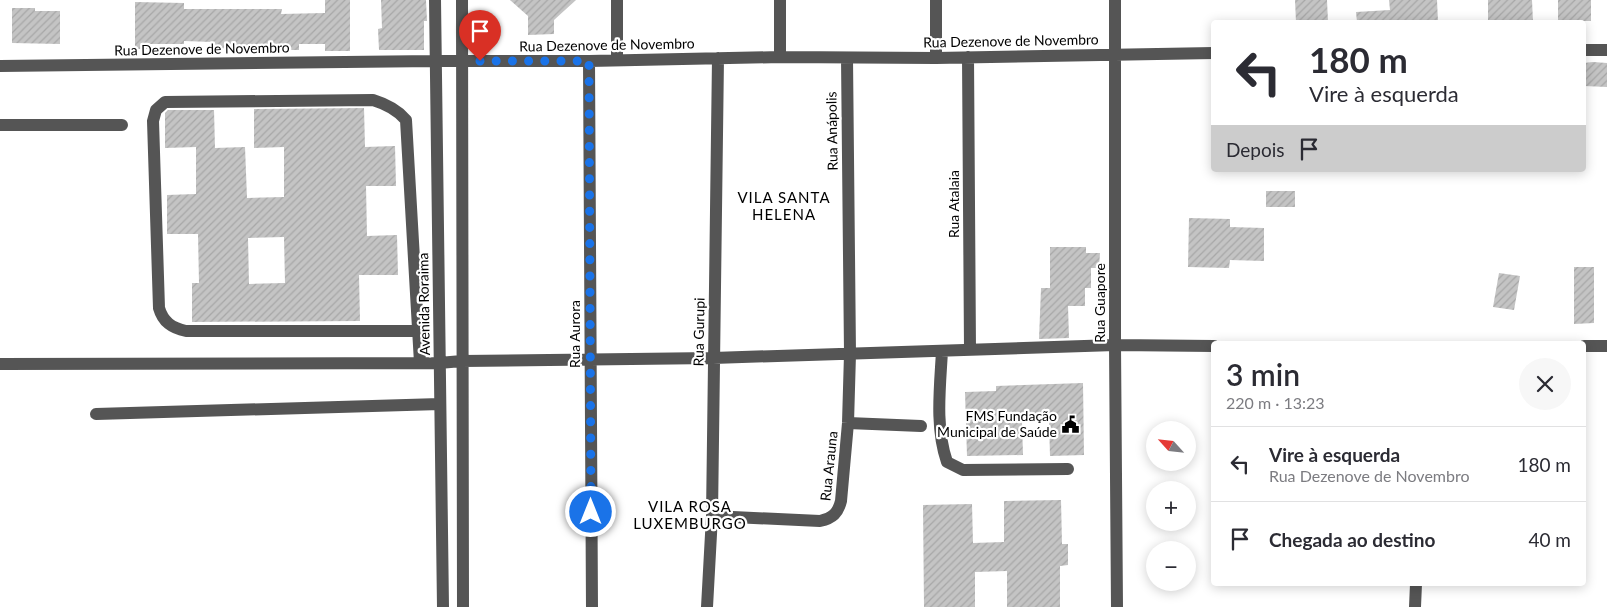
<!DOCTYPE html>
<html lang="pt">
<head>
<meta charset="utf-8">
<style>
  :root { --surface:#fff; --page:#f7f7f7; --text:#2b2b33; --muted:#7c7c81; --line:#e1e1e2 }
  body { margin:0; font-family:Lato,sans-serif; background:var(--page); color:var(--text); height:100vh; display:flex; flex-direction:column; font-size:19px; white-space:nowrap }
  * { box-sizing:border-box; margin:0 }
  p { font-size:16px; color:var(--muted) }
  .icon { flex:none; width:28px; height:28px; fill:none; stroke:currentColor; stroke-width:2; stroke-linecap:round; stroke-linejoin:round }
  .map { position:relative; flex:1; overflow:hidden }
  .details { position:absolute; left:1211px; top:341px; width:375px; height:245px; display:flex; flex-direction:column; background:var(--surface); border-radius:5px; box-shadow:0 2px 12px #0003 }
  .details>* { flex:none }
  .hud { position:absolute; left:1211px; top:20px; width:375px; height:152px; border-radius:5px; box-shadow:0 2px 12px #0003; background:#fff; color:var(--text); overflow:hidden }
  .needle { width:32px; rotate:297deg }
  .fabs { position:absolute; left:1146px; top:421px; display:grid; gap:10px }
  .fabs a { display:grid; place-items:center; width:50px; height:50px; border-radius:50%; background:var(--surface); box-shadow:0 2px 12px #0003; font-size:25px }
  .pin { position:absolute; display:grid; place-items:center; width:42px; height:42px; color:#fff; margin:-51px -21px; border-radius:50% 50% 50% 0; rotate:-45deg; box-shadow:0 0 5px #0007 }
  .pin .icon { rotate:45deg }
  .me { position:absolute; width:55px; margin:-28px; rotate:0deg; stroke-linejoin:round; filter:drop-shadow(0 0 4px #0008) }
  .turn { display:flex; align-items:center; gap:18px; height:105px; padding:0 15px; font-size:22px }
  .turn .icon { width:65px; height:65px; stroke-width:2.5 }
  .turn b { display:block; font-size:35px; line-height:42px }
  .then { display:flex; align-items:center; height:48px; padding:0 15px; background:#0003; gap:10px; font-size:19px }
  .round { display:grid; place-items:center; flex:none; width:52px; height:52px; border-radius:26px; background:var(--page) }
  .overview { display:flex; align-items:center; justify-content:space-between; height:85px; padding:0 15px }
  h1 { font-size:30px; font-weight:600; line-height:38px }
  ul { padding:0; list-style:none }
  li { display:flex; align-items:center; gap:15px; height:75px; padding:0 15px; border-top:1px solid var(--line) }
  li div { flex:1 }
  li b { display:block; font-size:19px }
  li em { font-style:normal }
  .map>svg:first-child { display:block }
</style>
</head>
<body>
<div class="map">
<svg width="1607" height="607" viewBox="0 0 1607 607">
  <defs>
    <pattern id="building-hatch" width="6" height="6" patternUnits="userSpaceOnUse" patternTransform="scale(1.25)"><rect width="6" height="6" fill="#c4c4c4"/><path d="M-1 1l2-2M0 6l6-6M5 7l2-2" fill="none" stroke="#a7a7a7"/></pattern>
  </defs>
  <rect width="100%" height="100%" fill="#fff"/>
  <path fill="url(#building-hatch)" fill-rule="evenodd" d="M325 0H350V51H325V44H299V50H280L211 48 212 42 184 41V44H149V49H135V2L184 3V9H282L281 14 325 13Z
    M381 0H426L427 21H424V50H379L378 29 382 28Z
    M510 0H576L554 20V34L528 35V16Z
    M1295 0H1327L1328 22H1296Z
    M1389 0H1437L1438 22H1357L1356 12 1390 10Z
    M1488 0H1532L1533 22H1488Z
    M1558 0H1591V21H1558Z
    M12 8H35V11H60V44L12 43Z
    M1593 62 1607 63V87L1584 86V63Z
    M364 108 365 147 395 146 396 186H366L367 236 397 235 398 275H359L360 321 192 322V283H199L198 234H167V195L196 194V147L165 148V113L168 110H214L215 148 245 147 247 198 284 197V147L254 148V109ZM284 237 285 283 249 284 248 238Z
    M1266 191H1295V207H1266Z
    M1189 218 1230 219V227L1264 228V261L1230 260 1229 268 1188 267Z
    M1050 247H1086V253H1100L1099 268H1091V288H1085V306H1068L1069 338 1039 339 1041 288H1050Z
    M1574 267H1594V323L1574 324Z
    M1499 273 1520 276 1514 310 1493 307Z
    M1083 383 1084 455 1050 456 1049 421 1022 422 1023 455 967 456 965 392 996 391V386Z
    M1061 500 1062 544H1068V565L1060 566V607H1007V571L975 572V607H924L923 505 972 504 973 543 1004 542V501Z"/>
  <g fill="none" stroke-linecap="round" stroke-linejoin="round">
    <path stroke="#555" stroke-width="12" d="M435 0 443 607
      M462 0 463 607
      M780 0V57
      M1115 0V345L1117 607
      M1584 50H1607
      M968 57 970 350
      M936 58V0
      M617 60V0
      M589 61 592 607
      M0 66 435 61H589L780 57 936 58 1214 53
      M0 125H122
      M417 331H186C172 328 163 322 159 308L153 121 156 110 165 102 373 100C386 104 397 109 406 120L420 363
      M1584 346H1607
      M942 351C940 388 935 427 947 462L963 470 1068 469
      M0 364 439 363 462 361 713 358 1115 345 1214 346
      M96 414 440 404
      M848 423 921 426
      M712 516 820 521C833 518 838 513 841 501L848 423 850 354 847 58
      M707 607 712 516 718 58
      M1415 607 1416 584"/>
  </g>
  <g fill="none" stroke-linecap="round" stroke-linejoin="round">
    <path stroke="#1a73e8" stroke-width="9" stroke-dasharray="0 16.2" d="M480 61H589L591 512"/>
  </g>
  <defs>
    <symbol id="civic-bare" viewBox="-9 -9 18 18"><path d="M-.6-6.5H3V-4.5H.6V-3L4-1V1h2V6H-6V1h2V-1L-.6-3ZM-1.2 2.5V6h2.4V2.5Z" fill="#000" stroke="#fff" stroke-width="2.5" paint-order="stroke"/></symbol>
  </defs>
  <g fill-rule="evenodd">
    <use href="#civic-bare" x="1058" y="412" width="25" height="25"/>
  </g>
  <g text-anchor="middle" stroke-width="4.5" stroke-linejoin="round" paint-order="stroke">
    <g font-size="14" fill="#000" stroke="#fff">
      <text transform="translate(1011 41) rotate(-1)" y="5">Rua Dezenove de Novembro</text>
      <text transform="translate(607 45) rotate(-1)" y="5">Rua Dezenove de Novembro</text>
      <text transform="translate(202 49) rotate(-1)" y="5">Rua Dezenove de Novembro</text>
      <text transform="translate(832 131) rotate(-91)" y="5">Rua Anápolis</text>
      <text transform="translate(954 204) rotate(-90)" y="5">Rua Atalaia</text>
      <text transform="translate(1100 303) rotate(-90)" y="5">Rua Guapore</text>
      <text transform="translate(424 304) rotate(-91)" y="5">Avenida Roraima</text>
      <text transform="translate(699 332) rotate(-89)" y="5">Rua Gurupi</text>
      <text transform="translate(575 334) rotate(-90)" y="5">Rua Aurora</text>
      <text transform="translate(829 466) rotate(-84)" y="5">Rua Arauna</text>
    </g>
    <g font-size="14" fill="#000" stroke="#fff" text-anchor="end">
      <text x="1057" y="421">FMS Fundação<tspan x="1057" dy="16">Municipal de Saúde</tspan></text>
    </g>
    <g font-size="15" letter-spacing="1" fill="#000" stroke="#fff">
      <text x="784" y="203">VILA SANTA<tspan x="784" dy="17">HELENA</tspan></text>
      <text x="690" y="512">VILA ROSA<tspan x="690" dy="17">LUXEMBURGO</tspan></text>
    </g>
  </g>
</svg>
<div class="fabs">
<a><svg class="needle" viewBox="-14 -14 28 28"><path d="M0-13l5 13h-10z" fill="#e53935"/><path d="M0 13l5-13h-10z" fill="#7c7c81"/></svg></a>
<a>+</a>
<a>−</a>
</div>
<div class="pin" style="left:480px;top:61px;background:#d93025"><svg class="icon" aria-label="arrive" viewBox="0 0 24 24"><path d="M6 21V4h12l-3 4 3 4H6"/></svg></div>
<svg class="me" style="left:591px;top:512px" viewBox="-20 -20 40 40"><circle r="17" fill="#1a73e8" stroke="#fff" stroke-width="3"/><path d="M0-11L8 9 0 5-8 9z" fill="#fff"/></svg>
<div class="hud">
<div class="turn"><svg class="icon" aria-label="left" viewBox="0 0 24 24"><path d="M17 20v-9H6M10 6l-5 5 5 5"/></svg><div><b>180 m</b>Vire à esquerda</div></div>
<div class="then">Depois<svg class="icon" aria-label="arrive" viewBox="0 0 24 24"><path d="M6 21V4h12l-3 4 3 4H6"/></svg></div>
</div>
<section class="details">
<div class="overview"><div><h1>3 min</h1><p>220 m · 13:23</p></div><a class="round"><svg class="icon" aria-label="close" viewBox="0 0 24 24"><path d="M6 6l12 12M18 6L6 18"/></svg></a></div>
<ul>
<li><svg class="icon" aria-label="left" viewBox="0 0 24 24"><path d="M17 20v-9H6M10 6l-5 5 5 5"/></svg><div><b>Vire à esquerda</b><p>Rua Dezenove de Novembro</p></div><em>180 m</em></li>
<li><svg class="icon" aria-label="arrive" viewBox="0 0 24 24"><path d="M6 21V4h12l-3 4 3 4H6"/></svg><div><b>Chegada ao destino</b></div><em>40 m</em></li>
</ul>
</section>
</div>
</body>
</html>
